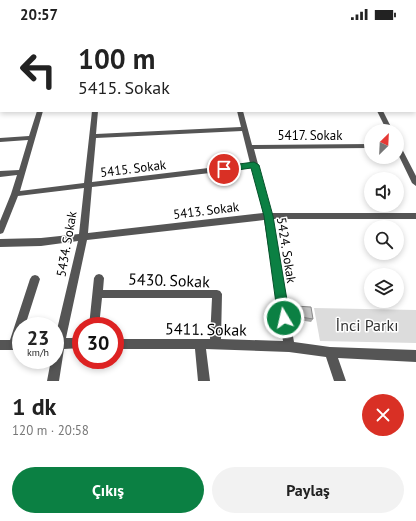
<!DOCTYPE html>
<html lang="tr">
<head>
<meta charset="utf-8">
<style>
  :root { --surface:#fff; --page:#f2f2f2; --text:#222; --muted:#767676; --accent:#0b8043 }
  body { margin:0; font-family:"PT Sans",sans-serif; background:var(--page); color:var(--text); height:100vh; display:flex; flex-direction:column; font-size:15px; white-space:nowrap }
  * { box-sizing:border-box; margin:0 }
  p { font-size:13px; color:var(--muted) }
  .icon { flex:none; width:22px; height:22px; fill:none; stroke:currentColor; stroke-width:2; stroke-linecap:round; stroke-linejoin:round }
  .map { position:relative; height:353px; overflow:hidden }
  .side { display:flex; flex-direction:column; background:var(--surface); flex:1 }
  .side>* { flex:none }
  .guide { position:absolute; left:0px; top:0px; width:416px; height:84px; box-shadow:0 2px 6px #0003; background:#fff; color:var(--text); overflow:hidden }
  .needle { width:26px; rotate:24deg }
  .controls { position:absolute; left:364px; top:96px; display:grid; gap:8px }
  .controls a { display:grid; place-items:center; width:40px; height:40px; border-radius:50%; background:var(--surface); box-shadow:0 2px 6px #0003; font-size:20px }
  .speed { position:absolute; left:12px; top:289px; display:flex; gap:8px; font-size:20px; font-weight:700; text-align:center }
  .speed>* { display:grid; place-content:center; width:52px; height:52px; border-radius:50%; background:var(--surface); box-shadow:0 2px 6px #0003; line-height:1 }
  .speed small { font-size:10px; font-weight:400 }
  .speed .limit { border:6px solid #d22; background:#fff; color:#111 }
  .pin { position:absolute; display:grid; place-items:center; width:34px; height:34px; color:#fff; margin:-17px; border:2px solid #fff; border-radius:50%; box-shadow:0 1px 4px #0007 }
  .me { position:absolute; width:44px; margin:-22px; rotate:351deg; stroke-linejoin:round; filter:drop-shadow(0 0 3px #0008) }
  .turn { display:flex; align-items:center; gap:14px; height:84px; padding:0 12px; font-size:18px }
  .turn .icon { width:52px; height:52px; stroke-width:2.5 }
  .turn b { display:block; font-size:28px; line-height:34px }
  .round { display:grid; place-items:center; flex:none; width:42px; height:42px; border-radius:21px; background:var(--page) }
  .headline { display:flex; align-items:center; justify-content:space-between; height:68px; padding:0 12px }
  h1 { font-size:24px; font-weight:700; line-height:30px }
  .action { display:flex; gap:8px; margin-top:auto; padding:8px 12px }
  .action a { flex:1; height:46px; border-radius:24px; background:var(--accent); color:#fff; font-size:16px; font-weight:700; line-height:46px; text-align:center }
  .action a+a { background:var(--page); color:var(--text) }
  .status { display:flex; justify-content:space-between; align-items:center; height:28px; padding:0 20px; background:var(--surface); direction:ltr }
  .status svg { height:11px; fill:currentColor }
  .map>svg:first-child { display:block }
</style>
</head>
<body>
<div class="status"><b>20:57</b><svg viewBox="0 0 49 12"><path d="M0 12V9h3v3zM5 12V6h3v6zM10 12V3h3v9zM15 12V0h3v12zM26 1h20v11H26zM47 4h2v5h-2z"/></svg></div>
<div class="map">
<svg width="416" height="353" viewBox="0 0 416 353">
  <rect width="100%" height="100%" fill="#fff"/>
  <path fill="#dcdcdc" d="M314 280 416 282V315L320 313Z"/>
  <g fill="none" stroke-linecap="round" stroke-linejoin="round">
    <path fill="#555" fill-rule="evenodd" d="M90 0H94V1H90Z
      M158 0H163V1H158Z
      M197 0H202V1H197Z
      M0 22H1V24H0Z
      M0 60H1V64H0Z
      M415 70H416V74H415Z
      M0 80 1 83H3L0 84Z
      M37 83H43L20 163 84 155 92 83H98L96 106 241 99 237 83H243L252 117 371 116V120L254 121 271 185H416V191H273L294 314 330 319 416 322V334L338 330 346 353H334L326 329 289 324 206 321 210 353H198L195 321H115V311H210L212 270H102L99 298H89L94 250 96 247 99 246 102 247 104 250 103 262H217L220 263 222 266 221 311 283 313 264 192 87 212 66 310H81V320L64 321 59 353H47L51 332H55V310L78 213 41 218 0 219V211L41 210 79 206 84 160 18 168 4 203 3 205 0 206V193L11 166 17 147 0 149V143L19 142 28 112 0 114V110L29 108ZM242 103 250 135 92 154 96 110ZM252 140 263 185 88 205 92 159Z
      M377 83H383L393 103H387Z
      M397 115 400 117 416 148V158L412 155 397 124Z
      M35 247 38 248 40 251 25 298H21V322H0V312H10L30 251 32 248Z"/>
    <path fill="#222" fill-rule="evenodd" d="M385 0H390V1H385Z
      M415 28 416 29V34L415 33Z
      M415 61 416 62V67L415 66Z"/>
    <path fill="#000" fill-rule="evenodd" d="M313 0H326V1H313Z
      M350 0H363V1H350Z
      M415 7H416V11H415Z"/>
  </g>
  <path fill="#a9a9a9" d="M295 278 313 291 311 294 293 291 294 281Z"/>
  <path fill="#c4c4c4" stroke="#898989" d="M295 278 311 279 313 291 295 288Z"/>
  <path fill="#0b8043" stroke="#07532c" d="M254 134 259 137 273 188 290 290 288 294 284 296 280 294 278 290 264 188 251 140 224 144 220 141 224 138Z"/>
  <g text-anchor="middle" stroke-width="3" stroke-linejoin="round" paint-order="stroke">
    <g font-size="13" fill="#000" stroke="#fff">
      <text x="310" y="112">5417. Sokak</text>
      <text transform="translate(133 140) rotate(-7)" y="5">5415. Sokak</text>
      <text transform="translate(206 182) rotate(-7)" y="5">5413. Sokak</text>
      <text transform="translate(66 216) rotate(-80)" y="5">5434. Sokak</text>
      <text transform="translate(287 222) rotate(81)" y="5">5424. Sokak</text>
    </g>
    <g font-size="16" fill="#000" stroke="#fff">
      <text transform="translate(169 252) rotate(2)" y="6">5430. Sokak</text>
      <text transform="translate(206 301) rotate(1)" y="6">5411. Sokak</text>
    </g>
    <g font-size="16" fill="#333" stroke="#fff">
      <text x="367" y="303">İnci Parkı</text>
    </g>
  </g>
</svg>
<div class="controls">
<a><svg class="needle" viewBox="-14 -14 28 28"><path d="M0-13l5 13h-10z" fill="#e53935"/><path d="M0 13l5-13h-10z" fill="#767676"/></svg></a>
<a><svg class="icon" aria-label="sound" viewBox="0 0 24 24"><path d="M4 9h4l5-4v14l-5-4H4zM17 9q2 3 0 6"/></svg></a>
<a><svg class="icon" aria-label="search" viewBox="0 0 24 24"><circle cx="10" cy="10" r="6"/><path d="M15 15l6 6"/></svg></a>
<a><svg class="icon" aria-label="layers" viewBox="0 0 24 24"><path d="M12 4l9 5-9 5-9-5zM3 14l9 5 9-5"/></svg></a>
</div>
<div class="speed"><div>23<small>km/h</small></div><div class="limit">30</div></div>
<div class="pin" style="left:224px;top:141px;background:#d93025"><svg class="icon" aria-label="arrive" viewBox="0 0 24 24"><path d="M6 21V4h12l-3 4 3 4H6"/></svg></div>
<svg class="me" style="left:284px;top:290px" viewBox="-20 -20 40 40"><circle r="17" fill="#0b8043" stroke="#fff" stroke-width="3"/><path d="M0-11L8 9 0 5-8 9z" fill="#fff"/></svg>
<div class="guide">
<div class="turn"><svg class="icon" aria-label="left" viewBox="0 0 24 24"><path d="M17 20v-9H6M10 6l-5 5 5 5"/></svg><div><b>100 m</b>5415. Sokak</div></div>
</div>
</div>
<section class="side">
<div class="headline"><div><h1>1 dk</h1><p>120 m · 20:58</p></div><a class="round" style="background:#d93025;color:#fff"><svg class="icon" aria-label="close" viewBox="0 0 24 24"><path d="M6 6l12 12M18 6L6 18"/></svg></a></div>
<div class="action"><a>Çıkış</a><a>Paylaş</a></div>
</section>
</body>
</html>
